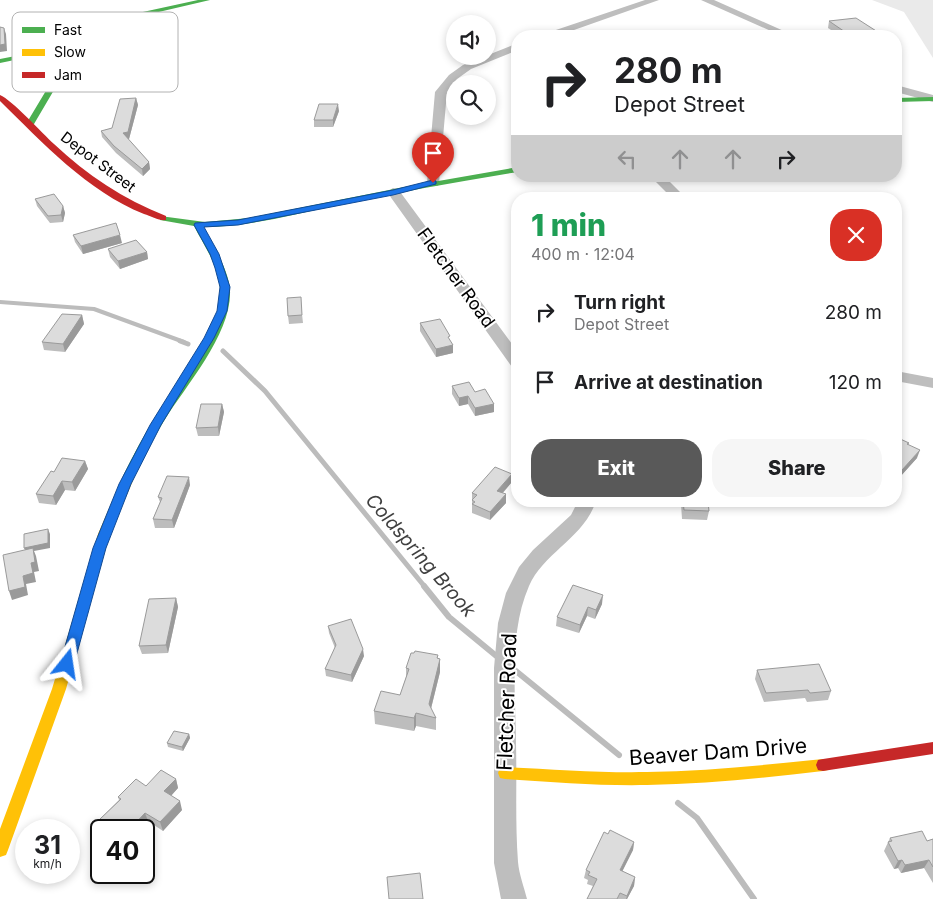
<!DOCTYPE html>
<html lang="en">
<head>
<meta charset="utf-8">
<style>
  :root { --surface:#fff; --page:#f6f6f6; --text:#202124; --muted:#757577; --accent:#595959 }
  body { margin:0; font-family:Inter,sans-serif; background:var(--page); color:var(--text); height:100vh; display:flex; flex-direction:column; font-size:19px; white-space:nowrap }
  * { box-sizing:border-box; margin:0 }
  p { font-size:16px; color:var(--muted) }
  .icon { flex:none; width:28px; height:28px; fill:none; stroke:currentColor; stroke-width:2; stroke-linecap:round; stroke-linejoin:round }
  .map { position:relative; flex:1; overflow:hidden }
  .side { position:absolute; left:511px; top:192px; width:391px; height:315px; display:flex; flex-direction:column; background:var(--surface); border-radius:20px; box-shadow:0 2px 8px #0003 }
  .side>* { flex:none }
  .guide { position:absolute; left:511px; top:30px; width:391px; height:152px; border-radius:20px; box-shadow:0 2px 8px #0003; background:#fff; color:var(--text); overflow:hidden }
  .fabs { position:absolute; left:446px; top:15px; display:grid; gap:10px }
  .fabs a { display:grid; place-items:center; width:50px; height:50px; border-radius:50%; background:var(--surface); box-shadow:0 2px 8px #0003; font-size:25px }
  .speed { position:absolute; left:15px; top:819px; display:flex; gap:10px; font-size:25px; font-weight:700; text-align:center }
  .speed>* { display:grid; place-content:center; width:65px; height:65px; border-radius:50%; background:var(--surface); box-shadow:0 2px 8px #0003; line-height:1 }
  .speed small { font-size:12px; font-weight:400 }
  .speed .limit { border:2px solid #111; border-radius:8px; background:#fff; color:#111 }
  .pin { position:absolute; display:grid; place-items:center; width:42px; height:42px; color:#fff; margin:-51px -21px; border-radius:50% 50% 50% 0; rotate:-45deg; box-shadow:0 0 5px #0007 }
  .pin .icon { rotate:45deg }
  .me { position:absolute; width:55px; margin:-28px; rotate:15deg; stroke-linejoin:round; filter:drop-shadow(0 0 4px #0008) }
  .turn { display:flex; align-items:center; gap:18px; height:105px; padding:0 20px; font-size:22px }
  .turn .icon { width:65px; height:65px; stroke-width:2.5 }
  .turn b { display:block; font-size:35px; line-height:42px }
  .lanes { display:flex; align-items:center; height:48px; padding:0 20px; background:#0003; justify-content:center; gap:25px; direction:ltr }
  .lanes .off { opacity:.35 }
  .round { display:grid; place-items:center; flex:none; width:52px; height:52px; border-radius:20px; background:var(--page) }
  .head { display:flex; align-items:center; justify-content:space-between; height:85px; padding:0 20px }
  h1 { font-size:30px; font-weight:800; line-height:38px; color:#1e9e55 }
  .primary-button { display:flex; gap:10px; margin-top:auto; padding:10px 20px }
  .primary-button a { flex:1; height:58px; border-radius:20px; background:var(--accent); color:#fff; font-size:20px; font-weight:800; line-height:58px; text-align:center }
  .primary-button a+a { background:var(--page); color:var(--text) }
  ul { padding:0; list-style:none }
  li { display:flex; align-items:center; gap:15px; height:70px; padding:0 20px }
  li div { flex:1 }
  li b { display:block; font-size:19px }
  li em { font-style:normal }
  .map>svg:first-child { display:block }
</style>
</head>
<body>
<div class="map">
<svg width="933" height="899" viewBox="0 0 933 899">
  <rect width="100%" height="100%" fill="#fff"/>
  <path fill="#eaeaea" d="M872 0H933V58L904 12Z"/>
  <g fill="none" stroke-linecap="round" stroke-linejoin="round">
    <path stroke="#bcbcbc" stroke-width="4" d="M0 302 94 309 184 342"/>
    <path stroke="#bcbcbc" stroke-width="5" d="M180 341 188 344
      M223 351 265 391 425 587"/>
    <path stroke="#bcbcbc" stroke-width="6" d="M424 586 449 617 500 659
      M511 667 619 755
      M678 803 697 818 754 899"/>
    <path fill="#bebebe" fill-rule="evenodd" d="M645 0H659L557 36H543L544 34Z
      M701 0H714L795 36H782Z
      M518 43V50L471 69 457 79 447 92 439 183 438 186H428L427 183 435 92 449 75 463 65Z
      M896 85 933 95V102L896 92Z
      M650 176H664L687 199H673Z
      M393 188 398 189 518 352V369L512 367 387 192Z
      M896 371 933 378V388L896 381Z
      M578 501H596C584 538 544 552 529 586 508 634 516 694 516 744 517 783 515 823 518 862 519 874 524 887 527 899H501L494 863V668L498 623 506 593 519 567 533 550 571 515Z"/>
    <path fill="#4caf50" fill-rule="evenodd" d="M198 0H210L133 18 111 25 84 39 34 124 27 126 26 124 74 44 34 56 0 63V59L31 53 70 42 107 23 129 15Z
      M933 97V101L896 102V98Z
      M518 167V172C456 182 395 193 334 206 291 215 248 227 203 227 213 247 228 267 230 290 232 334 186 385 164 421 152 440 144 460 133 479H125L123 476C133 455 144 435 156 416 178 382 223 332 220 289 219 266 204 246 194 226L160 220V216L205 222 249 218 404 187Z"/>
    <path fill="#ffc107" fill-rule="evenodd" d="M129 472 135 476 110 534 66 689 8 850 6 855 0 857V829L52 689 98 534 123 476Z
      M823 759 828 760 830 765 828 770 823 771C765 778 706 784 647 785 600 786 552 782 505 779L500 778 498 773 500 768 505 767C552 769 600 773 647 772 706 771 765 765 823 759Z"/>
    <path fill="#c62828" fill-rule="evenodd" d="M0 95C12 100 42 133 54 144 87 175 123 199 166 216V220C159 221 151 216 144 214 87 191 43 143 0 101Z
      M933 742V754L823 771 818 770 816 765 818 760 823 759Z"/>
  </g>
  <path fill="#bdbdbd" d="M829 21 884 36H840L828 28Z
    M136 98 138 105 129 139H128L149 162 150 169 143 176 116 153 102 137 101 131 112 128Z
    M339 111 333 127H314V120Z
    M35 199 63 206 65 213 63 222 50 223 37 206Z
    M73 235 122 243 83 254 75 242Z
    M108 249 147 252 148 259 120 269 110 257Z
    M301 305 303 323 289 324 288 316Z
    M82 315 84 324 65 352 44 350 42 342Z
    M420 323 450 341 453 345V353L436 357 420 331Z
    M452 386 475 392 494 404V412L475 416 468 404 459 406 452 394Z
    M222 404 224 412 219 436H198L196 428Z
    M896 437 908 444 917 458 899 478 896 477Z
    M85 461 88 469 75 491 65 490 56 505 39 503 36 494 54 472Z
    M512 474 511 483 503 493 506 503 490 520 472 513V493Z
    M190 485 174 528H155L153 519 160 502 158 497Z
    M678 501H708L709 511 707 520 682 519 681 504H678Z
    M573 585 602 604 595 619 587 616 579 633 556 626 557 617Z
    M176 598 178 607 168 653 142 654 139 646Z
    M328 626 364 656 352 682 326 676 325 669 335 648 329 633Z
    M438 658 440 659V672L431 709 436 718V730L416 726 414 731 375 724 374 711 400 695 406 677V668Z
    M757 670 831 691 828 700 807 702 805 698 764 702 755 679Z
    M189 734 190 738 183 751 168 747 167 743Z
    M176 779 178 788 171 796 182 810 163 831 148 821 140 830H105L103 828 99 820 119 800 118 797 146 786Z
    M608 834 634 842 633 850 622 871 635 877 634 886 627 899H587L593 886 587 884 588 880 584 878 586 870Z
    M890 838 927 841 933 839V883L924 868 901 873 898 868 894 869 884 851Z"/>
  <path fill="#9a9a9a" d="M4 28 6 34 7 51 0 52V45Z
    M136 98 138 105 129 139 124 140 123 133Z
    M338 104 339 111 333 127V120Z
    M149 162 150 169 143 176 142 169Z
    M63 206 65 213 63 222 61 215Z
    M120 235 122 243 83 254 81 246Z
    M147 252 148 259 120 269 118 261Z
    M82 315 84 324 65 352 63 344Z
    M453 345V353L436 357V349Z
    M468 396V404L459 406V398Z
    M222 404 224 412 219 436 218 427Z
    M494 404V412L475 416V408Z
    M920 450 917 458 899 478 902 470Z
    M85 461 88 469 75 491 72 482Z
    M512 474 511 483 497 499V491Z
    M189 477 190 485 174 528 172 520Z
    M62 481 65 490 56 505 53 496Z
    M506 494V503L490 520V512Z
    M48 529 50 534V548L34 551 36 556 39 571 34 572 36 582 26 584 28 595 12 600 9 591 23 576 26 552 24 548Z
    M603 595 602 604 595 619 596 610Z
    M176 598 178 607 168 653 166 645Z
    M588 607 587 616 579 633 580 625Z
    M363 649 364 656 352 682 351 675Z
    M438 655V665L440 659V672L429 716V704Z
    M416 713V726L414 731V718Z
    M189 734 190 738 183 751 182 747Z
    M176 779 178 788 167 800 164 791Z
    M180 801 182 810 163 831 160 822Z
    M145 813 148 821 140 830H129Z
    M634 842 633 850 619 878 620 870Z
    M902 860 898 868 894 869 898 861Z
    M929 860 924 868 901 873 905 865Z
    M635 877 634 886 627 899H626L627 896Z"/>
  <path fill="#dcdcdc" stroke="#9a9a9a" d="M856 18 884 36H851L829 21Z
    M0 27 4 28 5 44 0 45Z
    M136 98 128 132 123 133 149 162 142 169 114 146 101 131 112 128 120 99Z
    M319 104H338L333 120H314Z
    M54 194 63 206 61 215 48 216 35 199Z
    M116 223 120 235 81 246 73 235Z
    M136 240 147 252 118 261 108 249Z
    M301 297 302 315 288 316 287 298Z
    M62 314 82 315 63 344 42 342Z
    M440 319 450 336 448 337 453 345 436 349 420 323Z
    M469 382 475 392 485 389 494 404 475 408 468 396 459 398 452 386Z
    M201 404H222L218 427 196 428Z
    M896 437 909 443 907 444 920 450 902 470 896 467Z
    M62 458 85 461 72 482 62 481 53 496 36 494 51 471 54 472Z
    M495 467 512 474 497 491 506 494 490 512 472 504 475 502 472 500 477 495 472 493Z
    M167 476 189 477 172 520 153 519 162 498 158 497Z
    M683 501H708L709 511 684 510Z
    M48 529V543L24 548V534Z
    M33 548 35 562 31 563 33 573 23 576 25 587 9 591 3 555Z
    M573 585 603 595 596 610 588 607 580 625 557 617Z
    M176 598 166 645 139 646 149 599Z
    M351 619 363 649 351 675 325 669 336 645 328 626Z
    M415 651 438 655 437 658 440 659 429 704 436 718 416 713 414 718 374 711 381 691 400 695 409 669 406 668 411 653H414Z
    M819 664 831 691 810 693 808 690 766 693 757 670Z
    M174 731 189 734 182 747 167 743Z
    M161 770 176 779 164 791 180 801 160 822 145 813 129 830H114L99 820 121 799 118 797 136 779 146 786Z
    M610 830 634 842 620 870 635 877 627 896 620 893 617 899H587L597 879 588 875 590 872 586 870 604 832 608 834Z
    M922 831 927 841 933 839V867L929 860 905 865 902 860 898 861 888 842 892 841 890 838Z
    M420 873 423 899H389L387 877Z"/>
  <path fill="#1a73e8" stroke="#114b97" d="M433 180 436 181V184L393 195 238 225 204 227 219 254 230 287 227 311 214 338 161 425 131 484 106 548 74 664 72 668 67 670 62 668 60 664 93 548 119 484 150 425 204 338 217 311 220 287 215 268 210 254 194 225 195 223 238 220 393 190Z"/>
  <g text-anchor="middle" stroke-width="4" stroke-linejoin="round" paint-order="stroke">
    <g font-size="15" fill="#000" stroke="#fff">
      <text transform="translate(98 162) rotate(37)" y="5">Depot Street</text>
    </g>
    <g font-size="18" fill="#000" stroke="#fff">
      <text transform="translate(456 278) rotate(54)" y="6">Fletcher Road</text>
    </g>
    <g font-size="19" font-style="italic" fill="#404040" stroke="#fff">
      <text transform="translate(421 555) rotate(49)" y="7">Coldspring Brook</text>
    </g>
    <g font-size="21" fill="#000" stroke="#fff">
      <text transform="translate(507 702) rotate(-88)" y="7">Fletcher Road</text>
      <text transform="translate(718 752) rotate(-4)" y="7">Beaver Dam Drive</text>
    </g>
  </g>
  <rect x="12" y="12" width="166" height="80" rx="8" fill="#fff" stroke="#b2b2b2" stroke-width="1"/>
  <rect x="22" y="27" width="23" height="6" fill="#4caf50"/>
  <rect x="22" y="49" width="23" height="7" fill="#ffc107"/>
  <rect x="22" y="72" width="23" height="6" fill="#c62828"/>
  <g font-size="14" fill="#000">
    <text x="54" y="35">Fast</text>
    <text x="54" y="57">Slow</text>
    <text x="54" y="80">Jam</text>
  </g>
</svg>
<div class="fabs">
<a><svg class="icon" aria-label="sound" viewBox="0 0 24 24"><path d="M4 9h4l5-4v14l-5-4H4zM17 9q2 3 0 6"/></svg></a>
<a><svg class="icon" aria-label="search" viewBox="0 0 24 24"><circle cx="10" cy="10" r="6"/><path d="M15 15l6 6"/></svg></a>
</div>
<div class="speed"><div>31<small>km/h</small></div><div class="limit">40</div></div>
<div class="pin" style="left:433px;top:183px;background:#d93025"><svg class="icon" aria-label="arrive" viewBox="0 0 24 24"><path d="M6 21V4h12l-3 4 3 4H6"/></svg></div>
<svg class="me" style="left:67px;top:664px" viewBox="-20 -20 40 40"><path d="M0-17L14 15 0 8-14 15z" fill="#1a73e8" stroke="#fff" stroke-width="4"/></svg>
<div class="guide">
<div class="turn"><svg class="icon" aria-label="right" viewBox="0 0 24 24"><path d="M7 20v-9h11M14 6l5 5-5 5"/></svg><div><b>280 m</b>Depot Street</div></div>
<div class="lanes"><svg class="icon off" aria-label="left" viewBox="0 0 24 24"><path d="M17 20v-9H6M10 6l-5 5 5 5"/></svg><svg class="icon off" aria-label="ahead" viewBox="0 0 24 24"><path d="M12 20V5M6 11l6-6 6 6"/></svg><svg class="icon off" aria-label="ahead" viewBox="0 0 24 24"><path d="M12 20V5M6 11l6-6 6 6"/></svg><svg class="icon" aria-label="right" viewBox="0 0 24 24"><path d="M7 20v-9h11M14 6l5 5-5 5"/></svg></div>
</div>
<section class="side">
<div class="head"><div><h1>1 min</h1><p>400 m · 12:04</p></div><a class="round" style="background:#d93025;color:#fff"><svg class="icon" aria-label="close" viewBox="0 0 24 24"><path d="M6 6l12 12M18 6L6 18"/></svg></a></div>
<ul>
<li><svg class="icon" aria-label="right" viewBox="0 0 24 24"><path d="M7 20v-9h11M14 6l5 5-5 5"/></svg><div><b>Turn right</b><p>Depot Street</p></div><em>280 m</em></li>
<li><svg class="icon" aria-label="arrive" viewBox="0 0 24 24"><path d="M6 21V4h12l-3 4 3 4H6"/></svg><div><b>Arrive at destination</b></div><em>120 m</em></li>
</ul>
<div class="primary-button"><a>Exit</a><a>Share</a></div>
</section>
</div>
</body>
</html>
